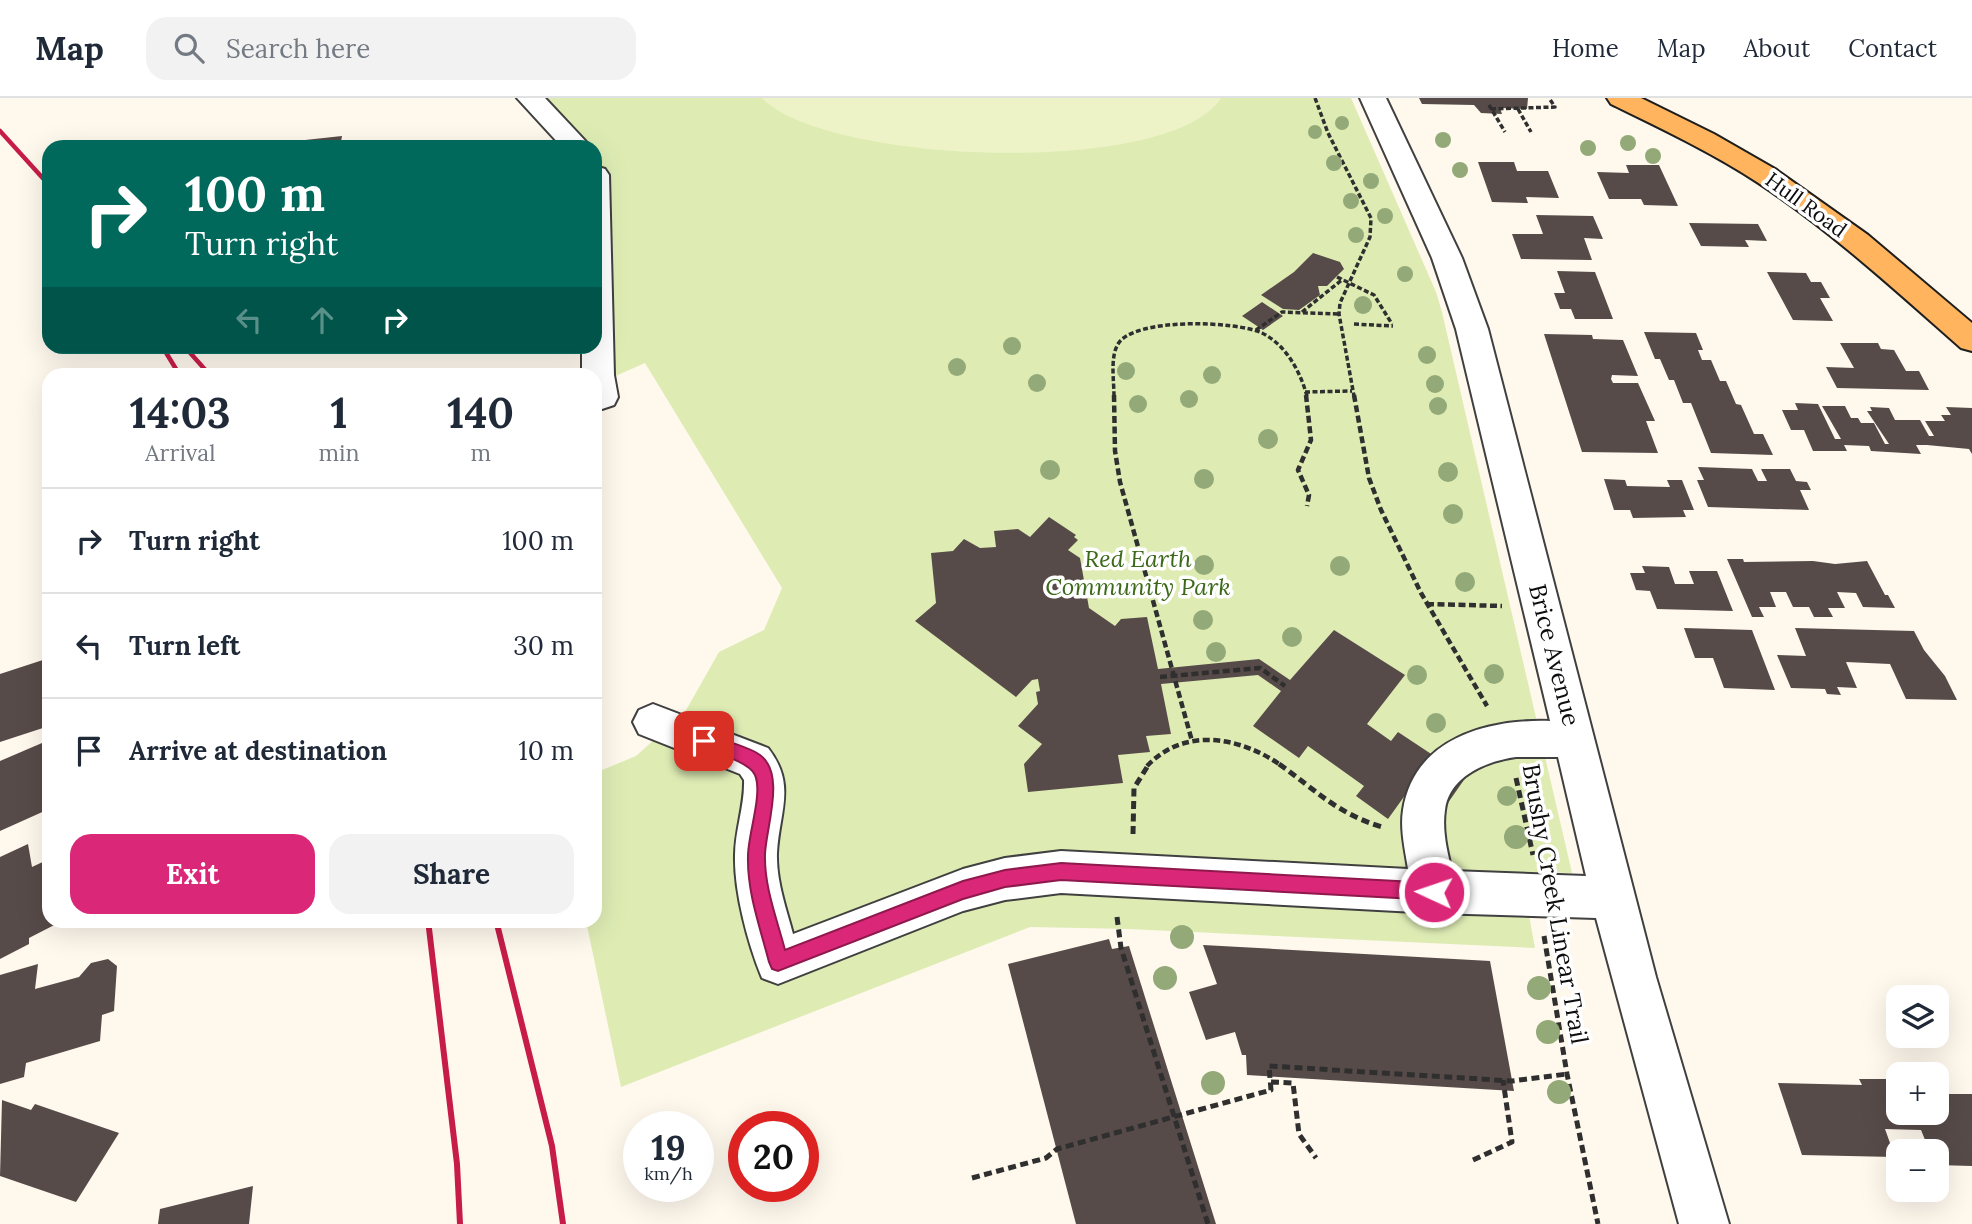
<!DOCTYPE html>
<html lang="en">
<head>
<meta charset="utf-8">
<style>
  :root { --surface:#fff; --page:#f2f2f3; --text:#1f2937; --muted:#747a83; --line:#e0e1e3; --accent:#db2777 }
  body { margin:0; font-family:Lora,serif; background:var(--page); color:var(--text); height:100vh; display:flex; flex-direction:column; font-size:26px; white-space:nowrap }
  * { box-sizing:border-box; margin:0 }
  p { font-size:23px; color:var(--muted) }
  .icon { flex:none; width:38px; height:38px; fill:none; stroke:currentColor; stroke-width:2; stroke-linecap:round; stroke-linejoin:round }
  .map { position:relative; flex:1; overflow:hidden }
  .drawer { position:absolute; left:42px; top:270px; width:560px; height:560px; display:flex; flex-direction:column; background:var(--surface); border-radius:21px; box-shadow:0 7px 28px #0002 }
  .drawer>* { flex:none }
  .guide { position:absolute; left:42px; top:42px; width:560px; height:214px; border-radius:21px; box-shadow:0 7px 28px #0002; background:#00695c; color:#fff; overflow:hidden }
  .tools { position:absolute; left:1886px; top:887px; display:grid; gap:14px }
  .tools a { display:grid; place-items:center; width:63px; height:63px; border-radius:14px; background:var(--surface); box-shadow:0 7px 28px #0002; font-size:35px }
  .speed { position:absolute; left:623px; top:1013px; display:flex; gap:14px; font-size:35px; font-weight:700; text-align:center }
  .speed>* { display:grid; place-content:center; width:91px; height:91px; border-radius:50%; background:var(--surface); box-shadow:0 7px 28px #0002; line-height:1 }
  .speed small { font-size:18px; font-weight:400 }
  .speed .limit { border:10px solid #d22; background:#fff; color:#111 }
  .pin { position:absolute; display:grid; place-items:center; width:60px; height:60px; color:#fff; margin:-30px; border-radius:14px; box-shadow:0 4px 10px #0006 }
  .me { position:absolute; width:77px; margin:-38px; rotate:273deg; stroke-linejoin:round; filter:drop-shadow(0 0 5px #0008) }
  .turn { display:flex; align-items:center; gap:24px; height:147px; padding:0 28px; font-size:32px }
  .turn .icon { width:91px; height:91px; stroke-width:2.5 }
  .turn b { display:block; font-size:49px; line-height:60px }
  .lanes { display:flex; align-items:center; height:66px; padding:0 28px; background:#0003; justify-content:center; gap:35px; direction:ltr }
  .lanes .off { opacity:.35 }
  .eta { display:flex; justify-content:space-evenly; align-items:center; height:119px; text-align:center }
  .eta b { font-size:42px; font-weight:800; line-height:49px }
  .primary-button { display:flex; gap:14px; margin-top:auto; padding:14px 28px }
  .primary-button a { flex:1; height:80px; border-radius:21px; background:var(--accent); color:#fff; font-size:28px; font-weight:800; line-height:80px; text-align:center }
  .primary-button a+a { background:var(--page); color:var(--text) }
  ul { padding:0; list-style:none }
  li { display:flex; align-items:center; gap:21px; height:105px; padding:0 28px; border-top:2px solid var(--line) }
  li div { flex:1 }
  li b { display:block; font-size:26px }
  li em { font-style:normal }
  header { display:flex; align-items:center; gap:42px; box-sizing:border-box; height:98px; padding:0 35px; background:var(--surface); border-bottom:2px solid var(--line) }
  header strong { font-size:33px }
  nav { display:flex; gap:38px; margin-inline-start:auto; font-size:24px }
  .search { width:490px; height:63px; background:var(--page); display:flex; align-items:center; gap:18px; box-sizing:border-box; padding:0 24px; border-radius:21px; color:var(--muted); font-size:26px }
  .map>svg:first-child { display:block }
</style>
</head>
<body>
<header>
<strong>Map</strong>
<div class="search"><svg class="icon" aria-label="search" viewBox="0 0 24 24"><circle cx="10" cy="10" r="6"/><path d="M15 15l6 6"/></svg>Search here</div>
<nav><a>Home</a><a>Map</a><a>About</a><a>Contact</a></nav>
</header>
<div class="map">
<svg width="1972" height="1126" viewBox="0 0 1972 1126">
  <rect width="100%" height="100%" fill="#fff8ed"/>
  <path fill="#deecb4" d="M516 0H1351L1436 194 1442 214 1572 775 1521 774 1535 850 1128 831 1030 829 621 989 586 823 595 822V675L636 658 685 614 719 554 764 532 782 490 645 265 595 287V276H590L589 249 595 248V49H563Z"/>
  <path fill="#edf3c7" d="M762 0H1221C1170 80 825 66 762 0Z"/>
  <path fill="#574b49" d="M1419 0H1528L1527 11 1500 10 1502 16 1481 15 1474 7 1422 6Z
    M342 38 340 49H295L296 43Z
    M1478 64H1514L1517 73H1548L1559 100 1526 99 1528 105 1492 104Z
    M1626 67H1659L1678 108 1644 107 1641 101H1609L1597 74 1629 75Z
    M1536 117 1593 118 1603 141 1584 140 1592 162 1521 161 1512 136H1543Z
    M1689 125 1758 126 1767 143 1745 142 1749 149 1701 148Z
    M1313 155 1340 164 1344 171 1327 188H1318L1320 197 1299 212 1283 211 1261 197 1294 174Z
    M1557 173 1595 174 1613 221H1575L1571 211H1560L1554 195H1565Z
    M1767 174 1806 175 1811 184H1821L1830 200H1820L1833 223 1793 222Z
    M1262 204 1283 218 1263 232 1242 218Z
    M1644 234 1696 235 1703 252H1698L1702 262H1711L1720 283H1726L1736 306 1741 307 1754 336H1763L1773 357 1711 355 1691 305H1683L1674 282H1669L1660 261H1655Z
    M1544 236 1592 237 1593 241 1623 242 1638 278 1612 277 1611 281 1613 285H1638L1655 323H1646L1658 355 1582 354Z
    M1840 245H1878L1881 251 1894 252 1906 273H1919L1929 292 1837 290 1826 269 1854 270Z
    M1795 305 1818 306 1835 341H1841L1822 308H1845L1851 320H1858L1861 325H1874L1885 346H1889L1867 313H1872L1870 309 1889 310 1895 322H1920L1929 338H1934L1925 323H1945L1941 317H1951L1946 309 1972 310V356L1969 351 1927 347H1916L1921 356 1871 353 1869 348 1844 347 1847 353H1813L1804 332H1791L1782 312H1798Z
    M1698 369 1752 371 1758 383H1767L1761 371H1790L1796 383 1807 384 1811 392H1800L1809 412 1708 409 1697 382H1704Z
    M1604 381 1625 382 1627 388 1670 389 1667 382H1682L1694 412H1683L1686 419 1633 420 1630 412H1614Z
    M1049 419 1076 437 1074 439 1078 442 1068 452 1080 460 1089 510 1115 528 1121 521 1147 519 1158 571 1259 561 1290 582 1334 532 1405 577 1367 626 1391 643 1398 634 1466 679 1443 712 1411 689 1388 721 1356 698 1364 688 1308 648 1299 660 1253 628 1281 593 1258 577 1161 586 1171 636 1146 638 1150 654 1118 657 1123 685 1028 694 1024 666 1042 646 1018 628 1038 606 1036 594 1040 593 1038 581 1032 582 1016 599 915 523 936 505 931 455 953 453 964 441 980 450 996 449 994 433 1018 431 1030 439Z
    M1727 461H1743L1744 464 1813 463 1835 466 1867 463 1885 497H1888L1895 510 1863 509 1856 495 1837 494 1845 510H1828L1833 519H1814L1809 509H1793L1786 494H1770L1776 509H1759L1764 519H1752Z
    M1642 468 1669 469 1675 486H1694L1689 473H1717L1733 513 1657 511 1650 493 1636 492 1630 475H1645Z
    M1684 530 1752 532 1775 592 1724 590 1713 560H1695Z
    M1795 530 1914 533 1924 552 1945 578 1957 602 1906 601 1890 566 1846 564 1857 590 1837 589 1841 597 1827 596 1825 591 1791 590 1777 557 1806 558Z
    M49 560V628L0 644V576Z
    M49 642V711L0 733V663Z
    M28 746 32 769 49 761V822H64L29 840V846L0 861V759Z
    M1109 841 1112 851 1129 848 1216 1126H1076L1008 866Z
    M1203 847 1490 863 1514 993 1247 977 1246 957H1242L1235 934 1206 942 1189 894 1217 886Z
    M108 861 117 868 114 913 102 917 100 943 26 965 24 979 0 986V877L38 866 35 891 79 879 91 865Z
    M1859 981H1899V1015H1937V996H1972V1068L1937 1067V1054H1930L1921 1032 1885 1031 1895 1059 1802 1057 1778 985 1862 987Z
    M2 1002 31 1012 35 1006 119 1035 76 1104 0 1078Z
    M253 1088 249 1126H158L160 1111Z"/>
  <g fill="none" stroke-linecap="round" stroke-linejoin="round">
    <defs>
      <path id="minor" d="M517 0H545L591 49H562Z
        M1360 0H1386L1462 160 1488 231 1656 879 1729 1126H1679L1596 820 1434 815 1061 795 1005 802 963 813 778 886 762 880C748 846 734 794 735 757 735 732 745 707 744 682L740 676 639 636 633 624 639 612 653 606 768 650C797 687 779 714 777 755 776 782 786 810 793 836L963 771 1005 760 1061 753 1408 771C1405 752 1400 731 1403 712 1414 640 1488 621 1550 623L1456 231 1432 160ZM1516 659H1558L1586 778 1452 773C1447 753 1442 732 1445 712 1449 678 1487 663 1516 659Z
        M595 68 605 71 609 77 614 277 618 299 614 307 602 311 595 309V276H582V248H595Z"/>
      <path id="major" d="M1607 0H1641L1714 36 1775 71 1868 137 1972 225V253L1961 250C1895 192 1830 132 1757 84 1711 54 1660 30 1611 6Z"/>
    </defs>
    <use href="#minor" stroke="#404040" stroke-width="4"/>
    <use href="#major" stroke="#1e1e1e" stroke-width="4"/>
    <path stroke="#2f2f2f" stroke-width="3.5" stroke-dasharray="5 2.5" stroke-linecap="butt" d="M1315 0 1328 35 1371 120 1370 139 1340 205 1339 216 1354 298
      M1489 7 1505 34
      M1491 11 1555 9 1549 0
      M1518 11 1531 34
      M1337 179 1374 197 1392 226
      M1302 214 1343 181
      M1354 226 1393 228
      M1256 232 1282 214 1339 216
      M1305 294 1352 293
      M1114 298C1114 283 1110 259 1118 246 1134 219 1237 223 1262 235 1286 247 1300 273 1307 298"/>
    <path stroke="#2f2f2f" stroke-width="4.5" stroke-dasharray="7 3.5" stroke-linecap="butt" d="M1114 297 1115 353 1120 384 1192 643
      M1306 297 1311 342 1298 372 1309 397 1307 408
      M1354 297 1369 380 1381 412 1421 495 1487 608
      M1427 506 1502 508
      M1160 579 1260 570 1285 588
      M1147 668C1185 628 1241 639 1282 668"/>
    <path stroke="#2f2f2f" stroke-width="5" stroke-dasharray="8 4.5" stroke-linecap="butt" d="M1279 666C1317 693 1336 715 1382 729
      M1516 680 1533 757
      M1133 736 1134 690 1149 666
      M1117 819 1121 850 1208 1126
      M1544 838 1567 976 1598 1126
      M1271 984 1293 985 1299 1036 1316 1060
      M1473 1062 1512 1044 1503 982
      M972 1080 1046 1060 1057 1051 1271 992 1269 968 1512 983 1567 976"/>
    <use href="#minor" fill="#fff" fill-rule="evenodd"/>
    <use href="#major" fill="#ffb45d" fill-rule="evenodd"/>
    <path stroke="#c71c49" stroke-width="4.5" d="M0 33 49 87
      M162 248 179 276
      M184 248 209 276"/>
    <path stroke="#c71c49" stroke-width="6" d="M428 822 457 1066 460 1126
      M496 822 552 1048 563 1126"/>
  </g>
  <g fill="#93a978">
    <circle cx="1342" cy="25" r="7"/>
    <circle cx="1315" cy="34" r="7"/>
    <circle cx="1443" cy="42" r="8"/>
    <circle cx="1628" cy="45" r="8"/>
    <circle cx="1588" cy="50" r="8"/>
    <circle cx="1653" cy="58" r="8"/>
    <circle cx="1334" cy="65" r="8"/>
    <circle cx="1460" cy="72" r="8"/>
    <circle cx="1371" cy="83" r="8"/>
    <circle cx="1351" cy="103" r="8"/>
    <circle cx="1385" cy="118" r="8"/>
    <circle cx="1356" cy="137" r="8"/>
    <circle cx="1405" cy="176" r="8"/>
    <circle cx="1363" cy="207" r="9"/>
    <circle cx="1012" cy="248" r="9"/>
    <circle cx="1427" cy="257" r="9"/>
    <circle cx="957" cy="269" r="9"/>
    <circle cx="1126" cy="273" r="9"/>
    <circle cx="1212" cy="277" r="9"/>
    <circle cx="1037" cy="285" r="9"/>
    <circle cx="1435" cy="286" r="9"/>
    <circle cx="1189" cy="301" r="9"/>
    <circle cx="1138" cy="306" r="9"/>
    <circle cx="1438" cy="308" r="9"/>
    <circle cx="1268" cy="341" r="10"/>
    <circle cx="1050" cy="372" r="10"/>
    <circle cx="1448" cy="374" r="10"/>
    <circle cx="1204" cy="381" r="10"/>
    <circle cx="1453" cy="416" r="10"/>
    <circle cx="1204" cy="467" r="10"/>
    <circle cx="1340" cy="468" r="10"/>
    <circle cx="1465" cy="484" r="10"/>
    <circle cx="1203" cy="522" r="10"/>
    <circle cx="1292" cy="539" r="10"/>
    <circle cx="1216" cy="554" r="10"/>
    <circle cx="1494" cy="576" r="10"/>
    <circle cx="1417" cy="577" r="10"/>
    <circle cx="1436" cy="625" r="10"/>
    <circle cx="1507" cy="698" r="10"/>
    <circle cx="1516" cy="739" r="12"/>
    <circle cx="1182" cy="839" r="12"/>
    <circle cx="1165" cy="880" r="12"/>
    <circle cx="1539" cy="890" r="12"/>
    <circle cx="1548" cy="934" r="12"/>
    <circle cx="1213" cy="985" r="12"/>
    <circle cx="1559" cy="994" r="12"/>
  </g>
  <path fill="#db2777" stroke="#8e194d" stroke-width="2" d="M704 636C719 641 748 648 760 657 786 676 766 729 765 756 764 789 777 821 785 852L963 783 1005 772 1061 765 1434 785 1441 788 1443 794 1441 800 1434 802 1061 782 1005 789 963 801 778 873 772 871 769 864C760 829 747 794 748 758 748 736 763 696 755 677 749 663 712 654 698 648L696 643 698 638Z"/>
  <g text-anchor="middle" stroke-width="7" stroke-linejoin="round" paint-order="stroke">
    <g font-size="21" fill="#0d0d0d" stroke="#fff">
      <text transform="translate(1806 107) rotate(36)" y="7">Hull Road</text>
    </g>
    <g font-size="24" font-style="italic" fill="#3b6919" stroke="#fff">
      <text x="1138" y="469">Red Earth<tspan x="1138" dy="28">Community Park</tspan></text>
    </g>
    <g font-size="24" fill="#0d0d0d" stroke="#fff">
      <text transform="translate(1554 557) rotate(76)" y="8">Brice Avenue</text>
      <text transform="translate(1555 806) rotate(80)" y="8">Brushy Creek Linear Trail</text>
    </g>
  </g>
</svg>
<div class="tools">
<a><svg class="icon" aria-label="layers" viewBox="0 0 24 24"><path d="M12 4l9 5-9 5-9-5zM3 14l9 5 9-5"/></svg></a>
<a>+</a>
<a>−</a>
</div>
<div class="speed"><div>19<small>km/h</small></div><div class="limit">20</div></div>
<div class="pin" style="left:704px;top:643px;background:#d93025"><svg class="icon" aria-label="arrive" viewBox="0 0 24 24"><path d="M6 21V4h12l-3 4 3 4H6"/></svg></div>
<svg class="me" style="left:1434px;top:794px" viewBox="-20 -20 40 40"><circle r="17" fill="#db2777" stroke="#fff" stroke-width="3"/><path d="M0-11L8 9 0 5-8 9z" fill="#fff"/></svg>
<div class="guide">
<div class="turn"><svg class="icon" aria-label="right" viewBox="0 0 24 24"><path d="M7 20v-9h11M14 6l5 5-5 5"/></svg><div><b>100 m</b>Turn right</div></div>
<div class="lanes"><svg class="icon off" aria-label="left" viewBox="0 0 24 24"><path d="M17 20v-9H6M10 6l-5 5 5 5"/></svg><svg class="icon off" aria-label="ahead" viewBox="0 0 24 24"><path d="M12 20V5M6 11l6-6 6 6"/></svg><svg class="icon" aria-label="right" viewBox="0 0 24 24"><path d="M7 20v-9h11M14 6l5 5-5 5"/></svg></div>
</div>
<section class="drawer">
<div class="eta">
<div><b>14:03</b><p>Arrival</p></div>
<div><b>1</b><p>min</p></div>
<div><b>140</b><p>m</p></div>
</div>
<ul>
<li><svg class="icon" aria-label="right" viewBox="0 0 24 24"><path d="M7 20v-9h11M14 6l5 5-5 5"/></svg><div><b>Turn right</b></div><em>100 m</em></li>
<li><svg class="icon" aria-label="left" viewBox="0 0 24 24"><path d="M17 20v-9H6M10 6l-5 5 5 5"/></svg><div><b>Turn left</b></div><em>30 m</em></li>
<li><svg class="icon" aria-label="arrive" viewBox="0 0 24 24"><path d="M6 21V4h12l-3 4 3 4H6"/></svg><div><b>Arrive at destination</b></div><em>10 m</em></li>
</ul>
<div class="primary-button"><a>Exit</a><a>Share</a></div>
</section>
</div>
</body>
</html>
